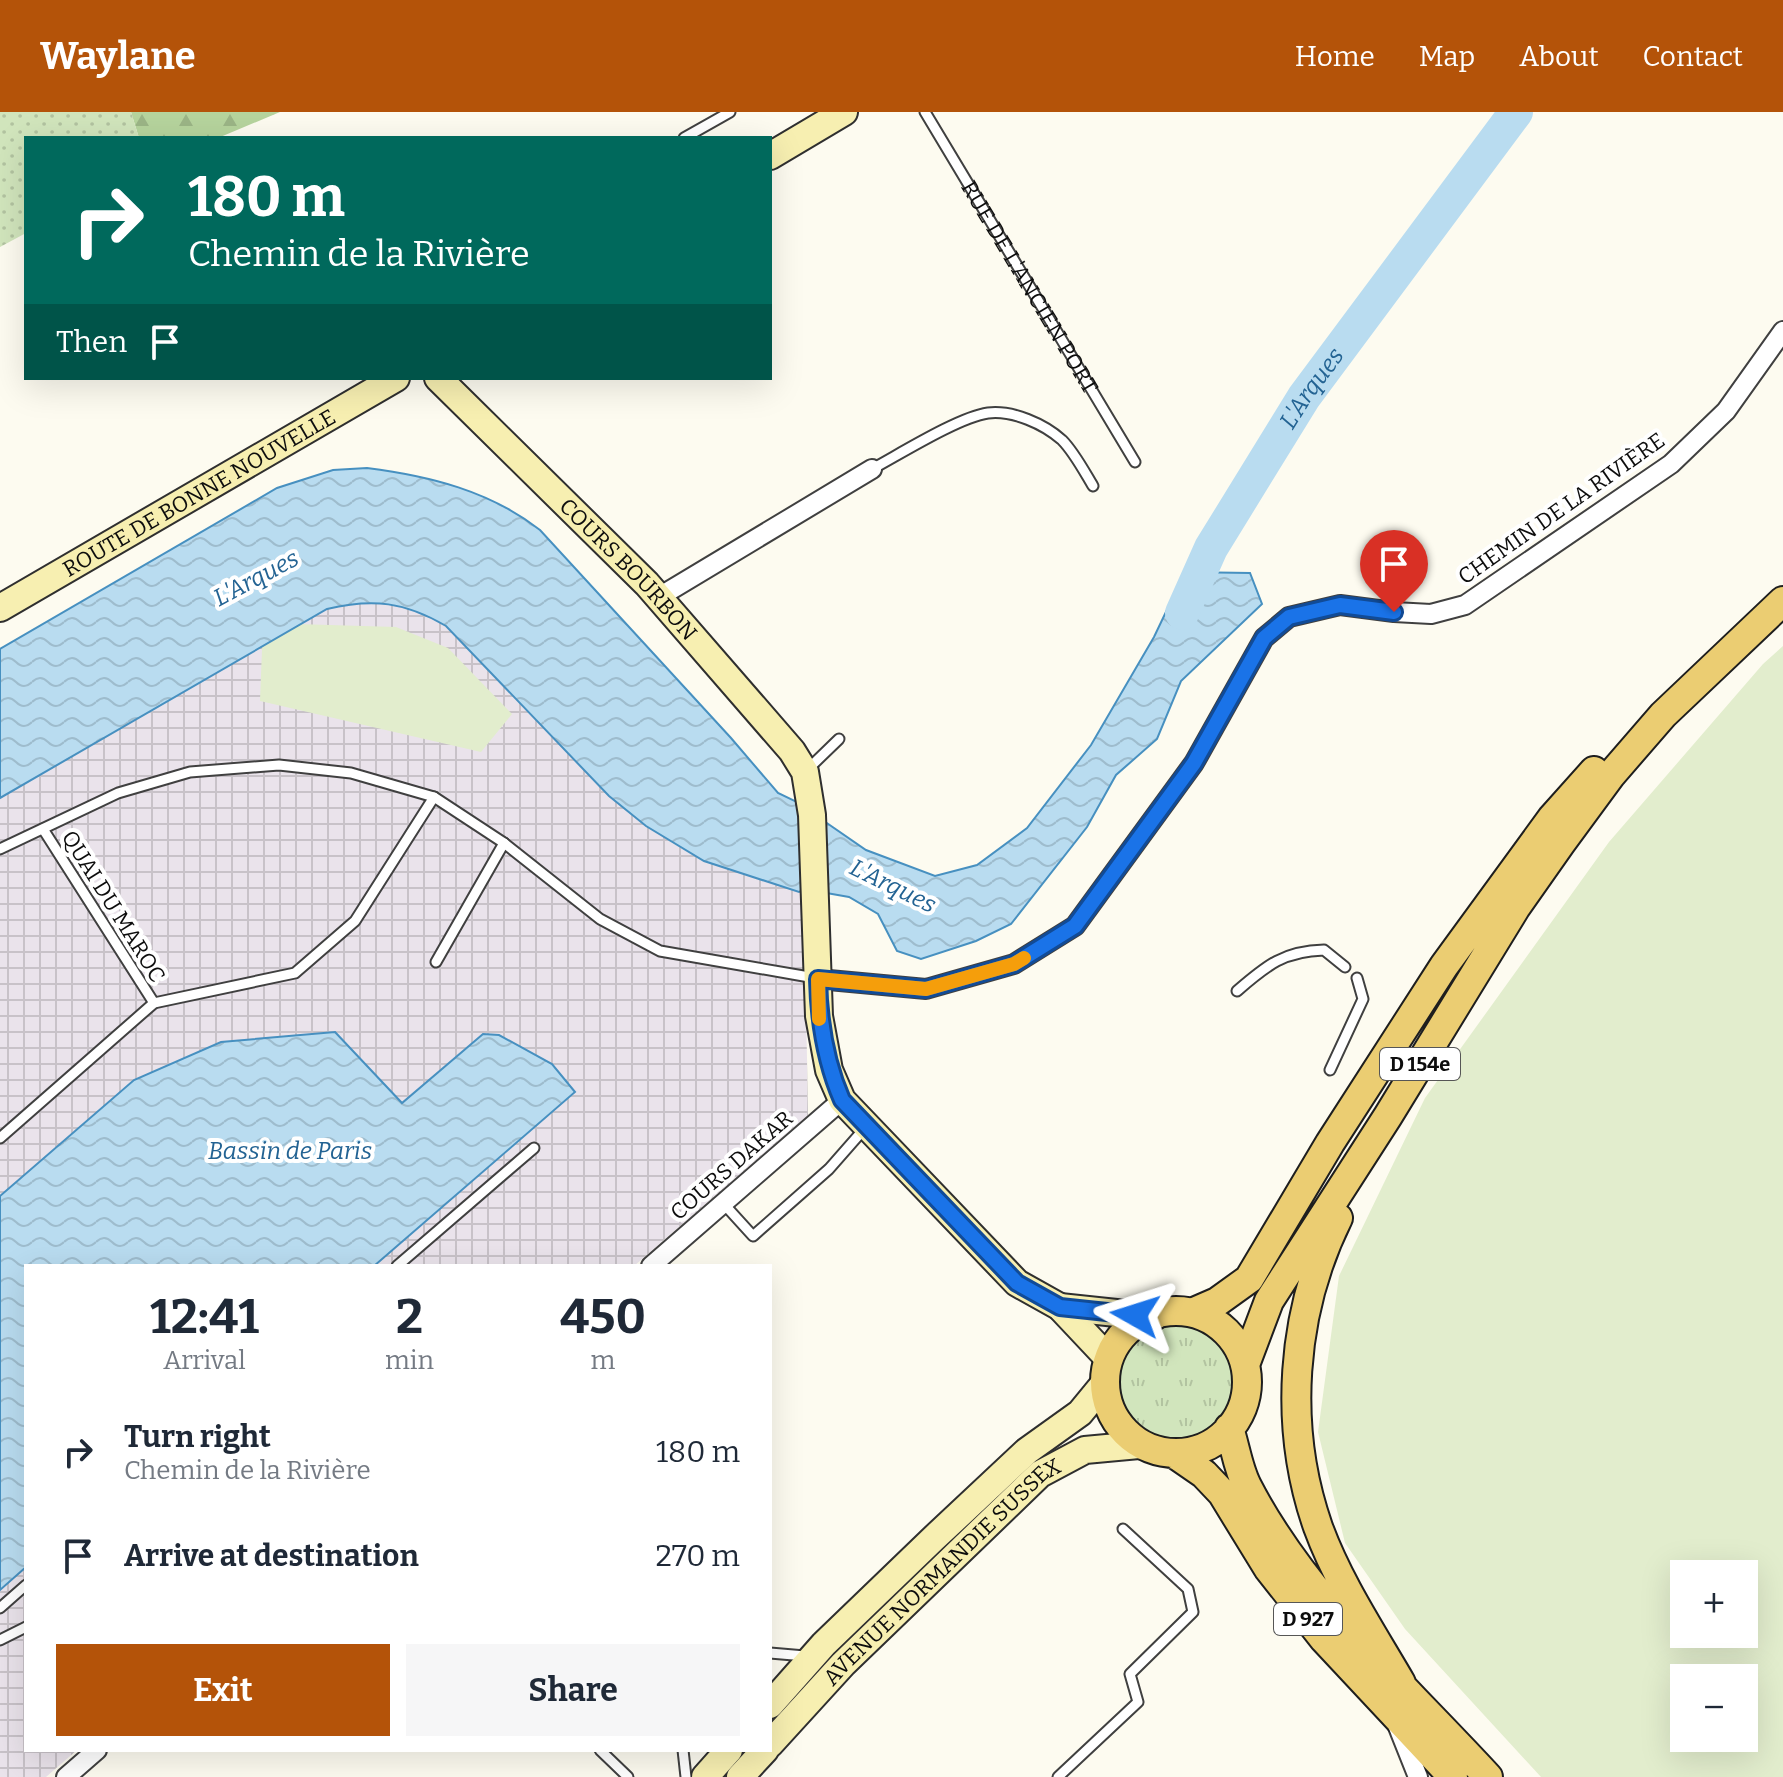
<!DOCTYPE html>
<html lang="en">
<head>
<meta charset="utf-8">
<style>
  :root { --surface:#fff; --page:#f6f6f7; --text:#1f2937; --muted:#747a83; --accent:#b45309 }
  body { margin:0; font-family:Bitter,serif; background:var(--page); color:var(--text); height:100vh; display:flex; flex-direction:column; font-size:30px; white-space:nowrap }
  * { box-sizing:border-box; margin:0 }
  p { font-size:26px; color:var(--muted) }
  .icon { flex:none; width:44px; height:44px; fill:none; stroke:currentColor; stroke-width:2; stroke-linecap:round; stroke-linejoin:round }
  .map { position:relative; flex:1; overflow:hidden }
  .drawer { position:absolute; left:24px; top:1152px; width:748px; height:488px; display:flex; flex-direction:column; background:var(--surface); border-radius:0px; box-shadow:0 8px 32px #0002 }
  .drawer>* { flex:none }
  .top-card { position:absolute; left:24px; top:24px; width:748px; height:244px; border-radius:0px; box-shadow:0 8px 32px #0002; background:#00695c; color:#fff; overflow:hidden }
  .buttons { position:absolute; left:1670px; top:1448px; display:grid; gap:16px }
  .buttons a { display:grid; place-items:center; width:88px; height:88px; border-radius:0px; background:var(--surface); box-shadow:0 8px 32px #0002; font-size:40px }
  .pin { position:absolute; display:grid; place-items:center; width:68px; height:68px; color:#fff; margin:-82px -34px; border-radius:50% 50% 50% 0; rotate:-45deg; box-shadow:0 0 8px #0007 }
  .pin .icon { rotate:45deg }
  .me { position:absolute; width:88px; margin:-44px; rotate:276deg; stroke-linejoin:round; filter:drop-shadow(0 0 6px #0008) }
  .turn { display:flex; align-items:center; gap:28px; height:168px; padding:0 32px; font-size:36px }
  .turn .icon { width:104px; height:104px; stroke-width:2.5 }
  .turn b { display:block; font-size:56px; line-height:68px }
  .then { display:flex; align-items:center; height:76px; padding:0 32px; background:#0003; gap:16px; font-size:30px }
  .eta { display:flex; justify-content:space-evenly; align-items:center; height:136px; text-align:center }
  .eta b { font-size:48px; font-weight:700; line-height:56px }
  .cta { display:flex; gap:16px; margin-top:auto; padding:16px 32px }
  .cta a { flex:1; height:92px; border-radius:0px; background:var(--accent); color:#fff; font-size:32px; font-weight:700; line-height:92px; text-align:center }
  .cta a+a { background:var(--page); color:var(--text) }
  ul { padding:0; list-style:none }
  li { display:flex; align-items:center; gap:24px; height:104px; padding:0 32px }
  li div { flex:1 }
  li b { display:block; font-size:30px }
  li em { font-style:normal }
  header { display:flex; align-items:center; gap:48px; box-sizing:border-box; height:112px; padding:0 40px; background:var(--accent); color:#fff }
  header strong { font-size:38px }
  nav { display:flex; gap:44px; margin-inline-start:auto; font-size:28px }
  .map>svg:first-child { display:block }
</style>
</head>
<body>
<header>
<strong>Waylane</strong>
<nav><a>Home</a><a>Map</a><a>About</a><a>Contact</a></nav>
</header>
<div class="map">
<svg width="1783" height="1665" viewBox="0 0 1783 1665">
  <defs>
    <pattern id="industrial-grid" width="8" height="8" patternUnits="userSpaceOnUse" patternTransform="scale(2)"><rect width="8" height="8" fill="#eae3eb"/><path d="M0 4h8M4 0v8" fill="none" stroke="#c8c2c8"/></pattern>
    <pattern id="grass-tufts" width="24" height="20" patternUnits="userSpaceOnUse" patternTransform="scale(2)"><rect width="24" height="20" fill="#d1e5bc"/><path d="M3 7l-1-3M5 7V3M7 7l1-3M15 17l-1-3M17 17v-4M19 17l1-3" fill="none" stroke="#b2c3a0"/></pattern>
    <pattern id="forest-firs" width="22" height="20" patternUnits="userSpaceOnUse" patternTransform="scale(2)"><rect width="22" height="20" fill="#b6d49d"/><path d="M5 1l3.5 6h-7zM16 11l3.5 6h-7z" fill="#9bb586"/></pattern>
    <pattern id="garden-dots" width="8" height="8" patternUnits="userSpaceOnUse" patternTransform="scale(2)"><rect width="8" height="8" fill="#d1e5bc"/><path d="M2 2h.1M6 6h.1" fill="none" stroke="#b2c3a0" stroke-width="1.8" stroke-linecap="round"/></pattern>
    <pattern id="water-waves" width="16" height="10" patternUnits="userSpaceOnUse" patternTransform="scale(2)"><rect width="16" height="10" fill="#b9dcf0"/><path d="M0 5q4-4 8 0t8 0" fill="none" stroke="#9ebccd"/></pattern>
  </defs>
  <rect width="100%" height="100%" fill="#fdfbf0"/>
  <path fill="url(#industrial-grid)" d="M378 489 426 502 446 514 609 684 672 731 704 749 799 780 804 777 808 1003 634 1154H374L575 980 552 952 499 923 483 922 402 991 335 920 134 968 0 1084V686L327 497 349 492Z
    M26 1455V1638H77L46 1665H0V1478Z"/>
  <path fill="url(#grass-tufts)" d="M1119 1270a59 59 0 1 1 118 0a59 59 0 1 1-118 0Z"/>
  <path fill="url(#forest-firs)" d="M131 0H280L218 26H139Z"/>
  <path fill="url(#garden-dots)" d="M0 0H131L139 26H26V121L0 135Z"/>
  <path fill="#e2edcd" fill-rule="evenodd" d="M263 511 396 515 448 536 512 602 481 640 260 589Z
    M1783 534V1665H1541L1405 1517 1345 1431 1318 1320 1339 1164 1425 986 1609 730 1763 552ZM1684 1462H1744V1522H1684ZM1684 1566H1744V1626H1684Z"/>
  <path fill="url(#water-waves)" stroke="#4790c0" stroke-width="2" d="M367 356C430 364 490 379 540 418L731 626 778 681 795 689 866 738 935 764 977 753 1027 716 1091 633 1154 525 1185 460 1250 461 1262 492 1181 569 1157 627 1116 663 1087 715 1011 812 976 829 921 847 897 839 878 802 849 785 804 777 799 780 704 749 646 714 609 684 446 514C405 490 373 486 327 497L0 686V537L277 376 333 358Z
    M335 920 402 991 483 922 499 923 552 952 575 980 374 1154H26V1455L0 1478V1084L134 968 221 930Z"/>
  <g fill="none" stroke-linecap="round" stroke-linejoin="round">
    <path stroke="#b9dcf0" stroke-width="34" id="s1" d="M1182 501 1211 436 1304 285 1516 0"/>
    <defs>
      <g id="lane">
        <path id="s2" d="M925 0 1135 350"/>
        <path d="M684 26 730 0"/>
        <path d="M872 357C900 342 959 305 988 301 1013 298 1044 312 1062 328 1074 340 1084 359 1093 374"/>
        <path d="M807 658 839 627"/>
        <path d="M43 717 154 891"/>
        <path d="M0 737 118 681 190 660 279 653 351 661 434 685 504 731 600 807 660 839 815 866"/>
        <path d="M436 850 504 731"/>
        <path d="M1237 879C1267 853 1284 839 1324 838L1345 855"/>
        <path d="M1330 958 1363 887 1357 866"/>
        <path d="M0 1026 154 891 295 861 355 809 434 685"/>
        <path d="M723 1091 753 1124 829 1057 865 1016"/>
        <path d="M397 1154 534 1036"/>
        <path d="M0 1496 26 1473"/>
        <path d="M0 1528 26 1515"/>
        <path d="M770 1541 805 1544"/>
        <path d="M600 1638 628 1665"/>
        <path d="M683 1638 686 1665"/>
        <path d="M1058 1665 1138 1590 1130 1562 1193 1500 1188 1477 1123 1417"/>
      </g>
      <path id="street" d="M659 485 872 357
        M818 867 926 877 1014 852 1075 814 1194 651 1264 526 1289 505 1340 493 1394 500 1431 502 1465 493 1671 352 1726 299 1783 219
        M651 1154 842 988
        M1398 1615 1418 1665
        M66 1665 97 1638"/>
      <g id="secondary">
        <path d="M770 44 844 0"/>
        <path id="s3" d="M438 266 647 472 792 639 805 660 812 703 819 904 829 958 842 988 1017 1171 1060 1195 1108 1246"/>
        <path id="s4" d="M0 496 396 266"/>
        <path d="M1060 1195 1154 1205"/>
        <path d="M770 1593 824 1532 933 1427 1027 1339 1080 1301 1103 1273"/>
        <path id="s5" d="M770 1632 843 1552 1040 1362 1085 1338 1139 1333"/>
        <path d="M705 1665 729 1638"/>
        <path d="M740 1665 765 1638"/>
      </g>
      <path id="primary" d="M1338 1106C1291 1201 1283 1315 1318 1415 1338 1470 1372 1521 1401 1571
        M1105 1270a71 71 0 1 1 142 0a71 71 0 1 1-142 0Z
        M1194 1200 1217 1190 1249 1167 1330 1031 1444 854 1552 706 1594 659
        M1246 1250 1269 1189 1388 1004 1516 795 1561 731 1611 663 1663 603 1783 489
        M1229 1316C1235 1334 1238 1357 1247 1374 1303 1483 1405 1575 1488 1665
        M1175 1342 1204 1362 1222 1381 1268 1456 1324 1527 1453 1665"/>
    </defs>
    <use href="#lane" stroke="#404040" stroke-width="13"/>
    <use href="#street" stroke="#404040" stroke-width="22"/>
    <use href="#secondary" stroke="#2f2f2f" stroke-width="30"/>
    <use href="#primary" stroke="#1e1e1e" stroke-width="32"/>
    <use href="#lane" stroke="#fff" stroke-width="9"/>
    <use href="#street" stroke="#fff" stroke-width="18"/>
    <use href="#secondary" stroke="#f7efb1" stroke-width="26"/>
    <use href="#primary" stroke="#ebcd72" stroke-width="28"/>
  </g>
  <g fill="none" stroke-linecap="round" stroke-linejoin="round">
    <defs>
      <path id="route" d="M1135 1203 1060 1195 1017 1171 842 988C825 949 819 910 818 867L926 877 1014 852 1075 814 1194 651 1264 526 1289 505 1340 493 1394 500"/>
    </defs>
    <use href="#route" stroke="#114b97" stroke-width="20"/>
    <use href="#route" stroke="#1a73e8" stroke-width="14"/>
    <path stroke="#f59e0b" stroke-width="14" d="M819 907 818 867 926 877 1014 852 1024 846"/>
  </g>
  <g text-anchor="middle" stroke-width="8" stroke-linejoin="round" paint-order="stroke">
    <g fill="#fff" stroke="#565656" stroke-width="2">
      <rect x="1380" y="936" width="80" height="32" rx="6"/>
      <rect x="1274" y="1491" width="68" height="32" rx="6"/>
    </g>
    <g font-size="20" font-weight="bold" fill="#0d0d0d">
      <text x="1420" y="959">D 154e</text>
      <text x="1308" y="1514">D 927</text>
    </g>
    <g font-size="22" fill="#0d0d0d" stroke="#fff">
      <text dy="8" stroke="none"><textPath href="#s2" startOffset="204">RUE DE L'ANCIEN PORT</textPath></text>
      <text dy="8" stroke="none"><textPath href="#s4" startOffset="230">ROUTE DE BONNE NOUVELLE</textPath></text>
      <text transform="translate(1561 396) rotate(-35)" y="8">CHEMIN DE LA RIVIÈRE</text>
      <text dy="8" stroke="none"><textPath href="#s3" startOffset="270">COURS BOURBON</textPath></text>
      <text transform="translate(114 794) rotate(58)" y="8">QUAI DU MAROC</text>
      <text transform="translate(731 1053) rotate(-41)" y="8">COURS DAKAR</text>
      <text dy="8" stroke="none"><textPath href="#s5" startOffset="244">AVENUE NORMANDIE SUSSEX</textPath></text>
    </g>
    <g font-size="24" font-style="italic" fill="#236393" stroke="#fff">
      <text dy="8" stroke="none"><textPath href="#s1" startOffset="260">L'Arques</textPath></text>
      <text transform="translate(256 466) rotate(-28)" y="8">L'Arques</text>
      <text transform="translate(893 774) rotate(26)" y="8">L'Arques</text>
      <text x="290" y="1047">Bassin de Paris</text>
    </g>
  </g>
</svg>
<div class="buttons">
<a>+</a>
<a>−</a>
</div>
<div class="pin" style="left:1394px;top:500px;background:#d93025"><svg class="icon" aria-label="arrive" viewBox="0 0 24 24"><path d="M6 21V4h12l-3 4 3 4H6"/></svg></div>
<svg class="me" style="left:1135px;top:1203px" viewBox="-20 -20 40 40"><path d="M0-17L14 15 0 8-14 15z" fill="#1a73e8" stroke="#fff" stroke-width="4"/></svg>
<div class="top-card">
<div class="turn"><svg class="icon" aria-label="right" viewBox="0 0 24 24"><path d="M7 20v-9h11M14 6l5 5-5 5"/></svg><div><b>180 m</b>Chemin de la Rivière</div></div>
<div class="then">Then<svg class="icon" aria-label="arrive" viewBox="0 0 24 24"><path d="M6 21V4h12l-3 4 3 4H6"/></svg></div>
</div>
<section class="drawer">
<div class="eta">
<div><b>12:41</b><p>Arrival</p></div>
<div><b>2</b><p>min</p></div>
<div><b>450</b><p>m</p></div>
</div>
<ul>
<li><svg class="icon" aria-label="right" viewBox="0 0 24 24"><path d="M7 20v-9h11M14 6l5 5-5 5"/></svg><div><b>Turn right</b><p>Chemin de la Rivière</p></div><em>180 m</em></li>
<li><svg class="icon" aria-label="arrive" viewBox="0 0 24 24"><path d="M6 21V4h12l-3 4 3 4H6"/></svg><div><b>Arrive at destination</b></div><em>270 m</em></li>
</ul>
<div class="cta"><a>Exit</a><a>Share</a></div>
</section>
</div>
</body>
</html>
